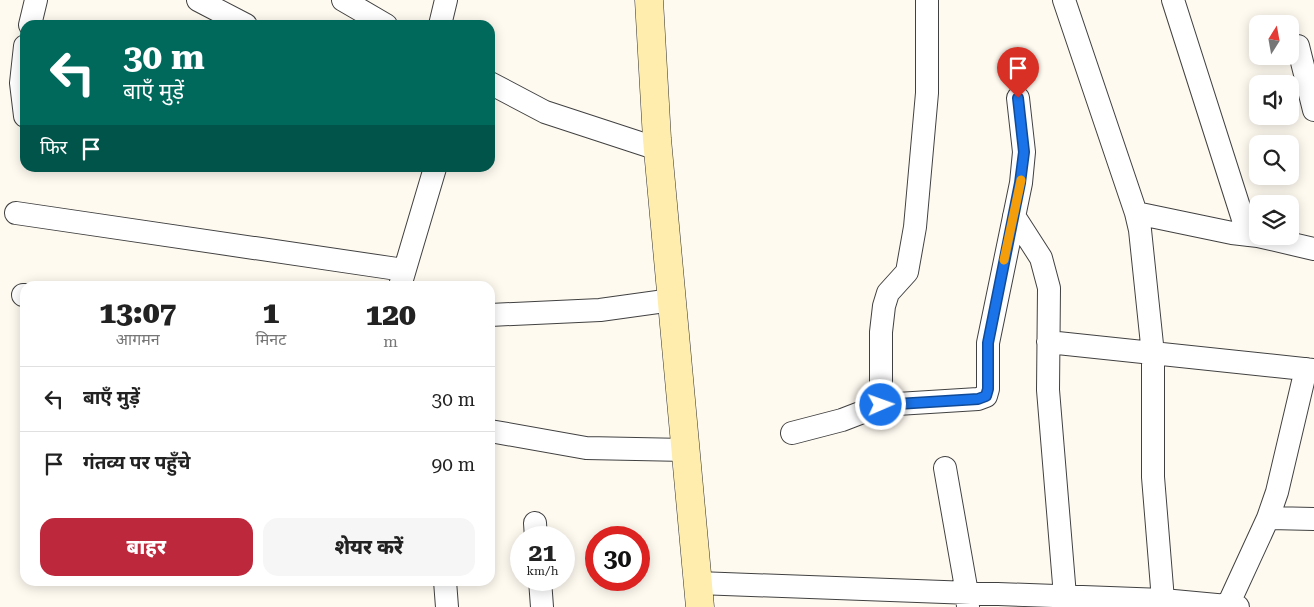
<!DOCTYPE html>
<html lang="hi">
<head>
<meta charset="utf-8">
<style>
  :root { --surface:#fff; --page:#f6f6f6; --text:#222; --muted:#767676; --line:#e0e0e0; --accent:#bd283c }
  body { margin:0; font-family:"Roboto Serif","Noto Sans Devanagari",serif; background:var(--page); color:var(--text); height:100vh; display:flex; flex-direction:column; font-size:19px; white-space:nowrap }
  * { box-sizing:border-box; margin:0 }
  p { font-size:16px; color:var(--muted) }
  .icon { flex:none; width:28px; height:28px; fill:none; stroke:currentColor; stroke-width:2; stroke-linecap:round; stroke-linejoin:round }
  .map { position:relative; flex:1; overflow:hidden }
  .sheet { position:absolute; left:20px; top:281px; width:475px; height:305px; display:flex; flex-direction:column; background:var(--surface); border-radius:15px; box-shadow:0 2px 12px #0003 }
  .sheet>* { flex:none }
  .hud { position:absolute; left:20px; top:20px; width:475px; height:152px; border-radius:15px; box-shadow:0 2px 12px #0003; background:#00695c; color:#fff; overflow:hidden }
  .needle { width:32px; rotate:11deg }
  .buttons { position:absolute; left:1249px; top:15px; display:grid; gap:10px }
  .buttons a { display:grid; place-items:center; width:50px; height:50px; border-radius:10px; background:var(--surface); box-shadow:0 2px 12px #0003; font-size:25px }
  .speed { position:absolute; left:510px; top:526px; display:flex; gap:10px; font-size:25px; font-weight:700; text-align:center }
  .speed>* { display:grid; place-content:center; width:65px; height:65px; border-radius:50%; background:var(--surface); box-shadow:0 2px 12px #0003; line-height:1 }
  .speed small { font-size:12px; font-weight:400 }
  .speed .limit { border:8px solid #d22; background:#fff; color:#111 }
  .pin { position:absolute; display:grid; place-items:center; width:42px; height:42px; color:#fff; margin:-51px -21px; border-radius:50% 50% 50% 0; rotate:-45deg; box-shadow:0 0 5px #0007 }
  .pin .icon { rotate:45deg }
  .me { position:absolute; width:55px; margin:-28px; rotate:88deg; stroke-linejoin:round; filter:drop-shadow(0 0 4px #0008) }
  .turn { display:flex; align-items:center; gap:18px; height:105px; padding:0 20px; font-size:22px }
  .turn .icon { width:65px; height:65px; stroke-width:2.5 }
  .turn b { display:block; font-size:35px; line-height:42px }
  .then { display:flex; align-items:center; height:48px; padding:0 20px; background:#0003; gap:10px; font-size:19px }
  .eta { display:flex; justify-content:space-evenly; align-items:center; height:85px; text-align:center }
  .eta b { font-size:30px; font-weight:800; line-height:35px }
  .primary-button { display:flex; gap:10px; margin-top:auto; padding:10px 20px }
  .primary-button a { flex:1; height:58px; border-radius:15px; background:var(--accent); color:#fff; font-size:20px; font-weight:800; line-height:58px; text-align:center }
  .primary-button a+a { background:var(--page); color:var(--text) }
  ul { padding:0; list-style:none }
  li { display:flex; align-items:center; gap:15px; height:65px; padding:0 20px; border-top:1px solid var(--line) }
  li div { flex:1 }
  li b { display:block; font-size:19px }
  li em { font-style:normal }
  .map>svg:first-child { display:block }
</style>
</head>
<body>
<div class="map">
<svg width="1314" height="607" viewBox="0 0 1314 607">
  <rect width="100%" height="100%" fill="#fffaf0"/>
  <g fill="none" stroke-linecap="round" stroke-linejoin="round">
    <defs>
      <path id="street" d="M198 0 246 25
        M343 0 386 25
        M1064 0 1136 213 1140 230 1153 354V477L1163 600
        M1173 0 1248 235
        M30 25 36 0
        M440 25 446 0
        M25 46 21 83 25 116
        M1298 46 1314 110
        M490 83 545 112 658 149
        M16 213 404 270
        M1136 213 1232 233 1258 236
        M1014 216 1041 258 1049 288 1048 390 1065 596
        M1258 236 1314 249
        M400 286 435 168
        M23 295H25
        M490 315 600 310 672 300
        M1048 342 1314 370
        M881 405V332L884 306 888 293 907 272 915 227 927 93V0
        M490 431 586 448 686 450
        M792 433 842 420 881 405 978 399 986 396 988 389V343L1021 183 1024 152 1018 98
        M945 468 967 593 968 607
        M1268 518 1314 519
        M535 523 536 538
        M540 580 542 607
        M445 581 447 607
        M698 583 1163 600 1238 607
        M1228 605 1268 518 1277 492 1306 369"/>
      <path id="secondary" d="M649 0 657 139 700 607"/>
    </defs>
    <use href="#street" stroke="#414141" stroke-width="24"/>
    <use href="#secondary" stroke="#303030" stroke-width="29"/>
    <use href="#street" stroke="#fff" stroke-width="22"/>
    <use href="#secondary" stroke="#feedac" stroke-width="28"/>
  </g>
  <g fill="none" stroke-linecap="round" stroke-linejoin="round">
    <defs>
      <path id="route" d="M881 405 978 399 986 396 988 389V343L1020 183 1024 152 1018 98"/>
    </defs>
    <use href="#route" stroke="#114b97" stroke-width="12"/>
    <use href="#route" stroke="#1a73e8" stroke-width="9"/>
    <path stroke="#f59e0b" stroke-width="9" d="M1004 260 1021 180"/>
  </g>
</svg>
<div class="buttons">
<a><svg class="needle" viewBox="-14 -14 28 28"><path d="M0-13l5 13h-10z" fill="#e53935"/><path d="M0 13l5-13h-10z" fill="#767676"/></svg></a>
<a><svg class="icon" aria-label="sound" viewBox="0 0 24 24"><path d="M4 9h4l5-4v14l-5-4H4zM17 9q2 3 0 6"/></svg></a>
<a><svg class="icon" aria-label="search" viewBox="0 0 24 24"><circle cx="10" cy="10" r="6"/><path d="M15 15l6 6"/></svg></a>
<a><svg class="icon" aria-label="layers" viewBox="0 0 24 24"><path d="M12 4l9 5-9 5-9-5zM3 14l9 5 9-5"/></svg></a>
</div>
<div class="speed"><div>21<small>km/h</small></div><div class="limit">30</div></div>
<div class="pin" style="left:1018px;top:98px;background:#d93025"><svg class="icon" aria-label="arrive" viewBox="0 0 24 24"><path d="M6 21V4h12l-3 4 3 4H6"/></svg></div>
<svg class="me" style="left:881px;top:405px" viewBox="-20 -20 40 40"><circle r="17" fill="#1a73e8" stroke="#fff" stroke-width="3"/><path d="M0-11L8 9 0 5-8 9z" fill="#fff"/></svg>
<div class="hud">
<div class="turn"><svg class="icon" aria-label="left" viewBox="0 0 24 24"><path d="M17 20v-9H6M10 6l-5 5 5 5"/></svg><div><b>30 m</b>बाएँ मुड़ें</div></div>
<div class="then">फिर<svg class="icon" aria-label="arrive" viewBox="0 0 24 24"><path d="M6 21V4h12l-3 4 3 4H6"/></svg></div>
</div>
<section class="sheet">
<div class="eta">
<div><b>13:07</b><p>आगमन</p></div>
<div><b>1</b><p>मिनट</p></div>
<div><b>120</b><p>m</p></div>
</div>
<ul>
<li><svg class="icon" aria-label="left" viewBox="0 0 24 24"><path d="M17 20v-9H6M10 6l-5 5 5 5"/></svg><div><b>बाएँ मुड़ें</b></div><em>30 m</em></li>
<li><svg class="icon" aria-label="arrive" viewBox="0 0 24 24"><path d="M6 21V4h12l-3 4 3 4H6"/></svg><div><b>गंतव्य पर पहुँचे</b></div><em>90 m</em></li>
</ul>
<div class="primary-button"><a>बाहर</a><a>शेयर करें</a></div>
</section>
</div>
</body>
</html>
